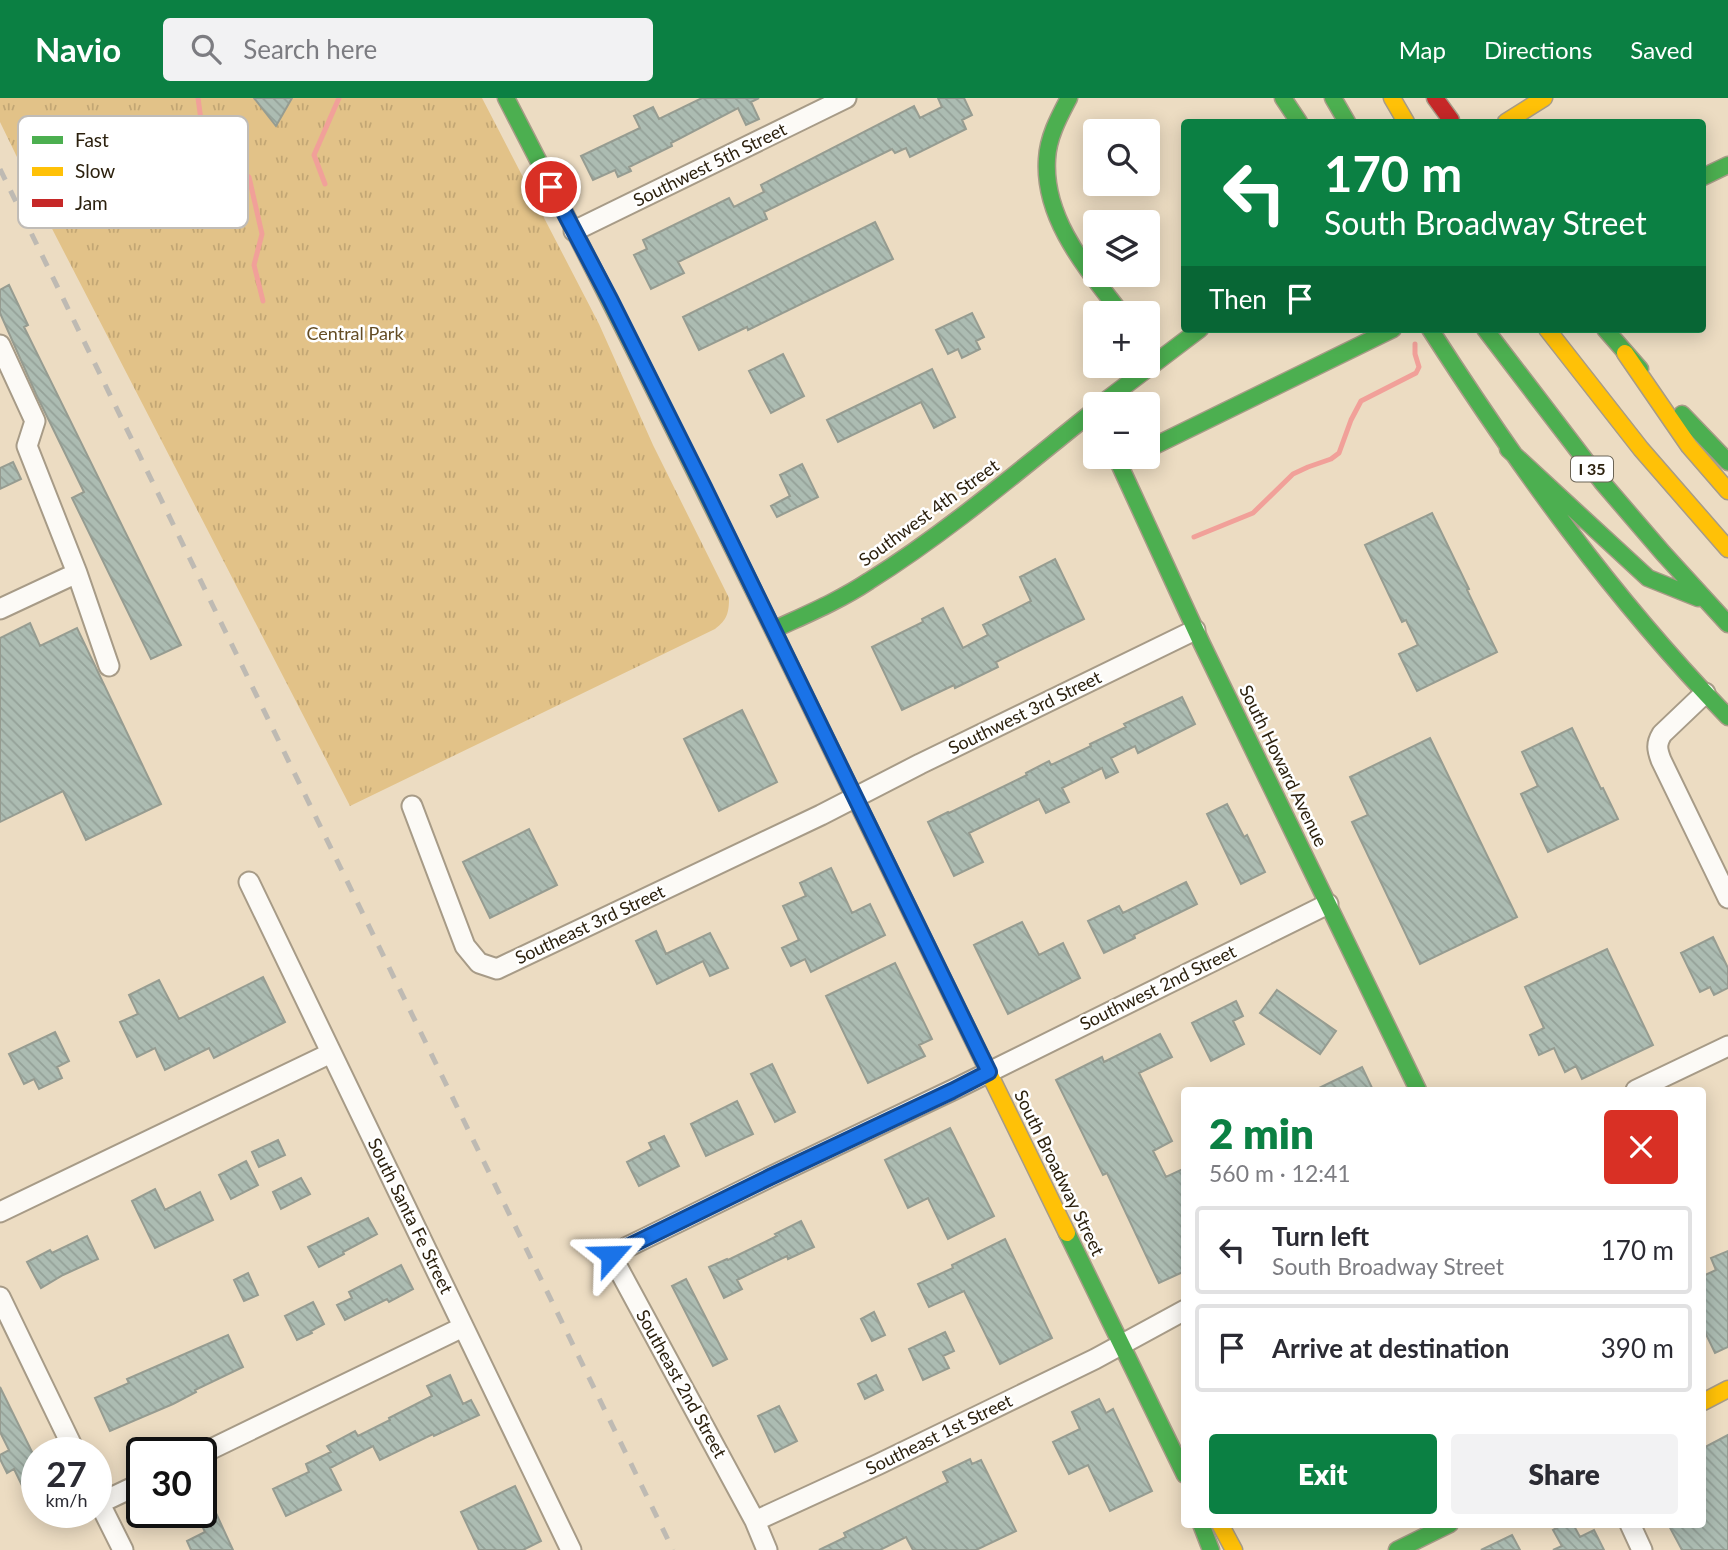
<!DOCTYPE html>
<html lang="en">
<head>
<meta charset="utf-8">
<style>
  :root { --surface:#fff; --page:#f2f2f3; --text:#2b2b33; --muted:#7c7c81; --line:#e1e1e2; --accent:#0b8043 }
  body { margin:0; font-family:Lato,sans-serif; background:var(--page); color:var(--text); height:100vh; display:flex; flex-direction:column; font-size:26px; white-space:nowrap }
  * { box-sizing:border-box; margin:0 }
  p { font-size:23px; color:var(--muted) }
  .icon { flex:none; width:38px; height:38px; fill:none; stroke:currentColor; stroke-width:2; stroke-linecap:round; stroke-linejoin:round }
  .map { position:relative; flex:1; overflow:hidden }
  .sheet { position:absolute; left:1181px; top:989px; width:525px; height:441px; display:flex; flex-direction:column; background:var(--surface); border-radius:7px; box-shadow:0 4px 18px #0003 }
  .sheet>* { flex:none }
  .top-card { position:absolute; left:1181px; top:21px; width:525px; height:214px; border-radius:7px; box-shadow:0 4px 18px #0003; background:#0b8043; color:#fff; overflow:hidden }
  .tools { position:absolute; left:1083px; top:21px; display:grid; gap:14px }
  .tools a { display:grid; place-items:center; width:77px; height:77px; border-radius:7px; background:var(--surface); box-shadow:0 4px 18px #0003; font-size:35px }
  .speed { position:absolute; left:21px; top:1339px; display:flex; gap:14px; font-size:35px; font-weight:700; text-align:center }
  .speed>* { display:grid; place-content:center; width:91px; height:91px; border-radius:50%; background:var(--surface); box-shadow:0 4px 18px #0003; line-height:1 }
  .speed small { font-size:18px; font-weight:400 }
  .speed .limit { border:4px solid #111; border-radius:10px; background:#fff; color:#111 }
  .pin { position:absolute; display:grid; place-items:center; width:60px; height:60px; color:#fff; margin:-30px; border:4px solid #fff; border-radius:50%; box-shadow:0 2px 7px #0007 }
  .me { position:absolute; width:77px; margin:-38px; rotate:65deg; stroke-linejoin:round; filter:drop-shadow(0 0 5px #0008) }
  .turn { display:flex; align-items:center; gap:24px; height:147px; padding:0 28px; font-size:32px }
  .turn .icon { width:91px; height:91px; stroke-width:2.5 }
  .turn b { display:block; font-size:49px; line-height:60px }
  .then { display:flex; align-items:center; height:66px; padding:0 28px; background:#0003; gap:14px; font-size:26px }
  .round { display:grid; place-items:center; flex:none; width:74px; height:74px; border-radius:7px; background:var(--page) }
  .headline { display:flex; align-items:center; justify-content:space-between; height:119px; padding:0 28px }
  h1 { font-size:42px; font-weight:800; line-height:52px; color:var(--accent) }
  .button { display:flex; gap:14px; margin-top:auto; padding:14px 28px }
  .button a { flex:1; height:80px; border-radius:7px; background:var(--accent); color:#fff; font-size:28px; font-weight:800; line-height:80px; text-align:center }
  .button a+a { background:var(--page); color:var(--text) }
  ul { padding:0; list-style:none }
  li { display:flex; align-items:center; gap:21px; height:88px; margin:0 14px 10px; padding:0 14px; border:4px solid var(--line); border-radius:7px }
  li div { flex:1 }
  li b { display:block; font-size:26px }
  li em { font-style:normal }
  header { display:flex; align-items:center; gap:42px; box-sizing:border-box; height:98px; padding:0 35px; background:var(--accent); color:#fff }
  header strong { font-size:33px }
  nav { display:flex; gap:38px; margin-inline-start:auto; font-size:24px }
  .search { width:490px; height:63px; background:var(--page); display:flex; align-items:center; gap:18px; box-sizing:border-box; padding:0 24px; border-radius:7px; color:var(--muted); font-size:26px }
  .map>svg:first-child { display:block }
</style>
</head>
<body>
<header>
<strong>Navio</strong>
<div class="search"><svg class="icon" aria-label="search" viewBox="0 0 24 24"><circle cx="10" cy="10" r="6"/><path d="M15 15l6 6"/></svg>Search here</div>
<nav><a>Map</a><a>Directions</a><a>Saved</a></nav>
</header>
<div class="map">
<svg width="1728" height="1452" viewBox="0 0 1728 1452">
  <defs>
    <pattern id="park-tufts" width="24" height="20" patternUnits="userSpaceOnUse" patternTransform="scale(1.75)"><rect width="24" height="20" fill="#e2c288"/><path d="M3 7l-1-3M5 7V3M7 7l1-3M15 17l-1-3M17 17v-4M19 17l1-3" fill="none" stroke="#c2a674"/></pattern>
    <pattern id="building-back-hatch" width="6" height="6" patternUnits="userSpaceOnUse" patternTransform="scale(1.75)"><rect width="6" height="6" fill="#acbcb2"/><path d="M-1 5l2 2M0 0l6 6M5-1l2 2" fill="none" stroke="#94a198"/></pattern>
  </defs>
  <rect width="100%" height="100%" fill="#ecdcc2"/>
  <path fill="url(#park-tufts)" d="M0 0H482L599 226 653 347 729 500C729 515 727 522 715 531L350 708 47 121 0 24Z"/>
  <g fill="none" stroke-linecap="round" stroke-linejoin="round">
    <path stroke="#f1a099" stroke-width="5" d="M198 0 205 51 249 79 262 136 254 167 263 203
      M325 86 314 57 339 0
      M1194 439 1253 415 1293 376 1308 369 1331 361 1339 355 1351 322 1361 303 1416 275 1419 269 1415 256V246"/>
  </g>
  <path fill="url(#building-back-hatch)" stroke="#969c91" stroke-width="2" d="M254 0H292L276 28Z
    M702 0H759L751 4 759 21 746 27 738 10 671 45 672 48 629 69 631 73 618 79 615 72 593 82 581 58 640 30 634 18 653 9 659 21Z
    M938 0H964L972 17 962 22 966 31 910 59 906 50 895 55 892 51 764 114 767 121 678 164 684 175 651 191 634 157 647 151 643 142 729 100 734 109 764 94 761 87 914 8 920 20 942 9Z
    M875 124 893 161 748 232 747 229 699 252 683 219Z
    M9 187 28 227 24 229 181 547 151 561 72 400 84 394 36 296 0 215V192Z
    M972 215 984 239 976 243 980 251 962 260 958 251 948 256 936 232Z
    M783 256 804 298 771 315 749 273Z
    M932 271 955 319 934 330 921 304 838 344 827 322Z
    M13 364 21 381 0 391V370Z
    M802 366 818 399 777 419 771 408 790 398 780 377Z
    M1432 415 1469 491 1467 492 1497 554 1417 593 1399 556 1418 547 1406 522 1402 524 1365 447Z
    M1055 461 1084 521 996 564 998 569 955 590 954 587 902 612 872 549 923 524 922 521 943 510 963 550 988 537 983 527 1031 503 1020 479Z
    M30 525 40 548 77 530 161 706 86 742 63 693 0 724V540Z
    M1182 599 1195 626 1138 655 1135 648 1111 660 1118 674 1106 680 1102 670 1062 690 1069 704 1046 715 1039 701 969 735 983 764 954 778 928 724 948 714 949 715 1027 677 1026 675 1049 663 1051 667 1091 648 1090 646 1126 629 1124 626Z
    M742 612 777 684 719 713 684 641Z
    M1572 630 1601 691 1603 690 1618 721 1548 754 1521 696 1538 688 1522 654Z
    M1430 640 1517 819 1420 866 1352 724 1368 717 1350 679Z
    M1227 706 1244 739 1247 737 1265 774 1241 786 1207 716Z
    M529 731 557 787 490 820 463 764Z
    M831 770 852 815 870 806 885 837 811 874 805 861 791 868 782 850 799 842 783 808 806 798 800 785Z
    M1186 784 1197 806 1134 837 1135 840 1104 855 1088 823 1119 808 1123 815Z
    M1022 824 1039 857 1063 845 1080 880 1008 916 974 847Z
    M656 833 666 856 710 835 728 870 710 878 703 863 657 886 636 843Z
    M1713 839 1728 870V890L1714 897 1710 889 1700 894 1681 855Z
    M1607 851 1653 947 1582 981 1576 968 1565 974 1554 950 1539 957 1530 937 1544 930 1525 889Z
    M895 865 932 941 919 947 925 958 868 985 826 898Z
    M263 879 285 924 214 960 209 950 165 972 155 950 137 959 120 924 138 916 129 897 159 882 179 921Z
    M1277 892 1336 933 1320 956 1260 915Z
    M1236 903 1243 918 1233 923 1244 946 1211 963 1192 925Z
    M55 934 69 963 57 969 62 980 39 991 34 981 24 986 9 956Z
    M1160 936 1172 959 1139 975 1172 1043 1153 1053 1166 1079 1185 1070V1173L1159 1185 1107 1075 1103 1077 1056 982 1102 959 1104 964Z
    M772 966 795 1014 775 1024 751 976Z
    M1362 969 1373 992H1315Z
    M737 1003 753 1036 706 1058 691 1026Z
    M950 1030 994 1118 948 1141 928 1100 908 1110 885 1062Z
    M664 1038 679 1068 639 1088 627 1064 652 1051 649 1045Z
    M278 1042 285 1057 259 1069 252 1054Z
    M246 1063 258 1087 231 1101 219 1077Z
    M301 1080 310 1096 281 1111 273 1094Z
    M155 1091 165 1112 200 1094 213 1122 155 1150 132 1103Z
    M368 1120 377 1136 343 1154 344 1156 319 1169 308 1149Z
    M801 1123 814 1149 788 1161 787 1158 737 1182 742 1191 724 1200 709 1169 727 1161 728 1162 777 1138 775 1136Z
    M87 1138 98 1161 63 1177 41 1190 27 1164 50 1152 52 1155Z
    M1005 1141 1052 1240 1000 1266 964 1193 929 1209 918 1186 953 1170 952 1167Z
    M1728 1153V1249L1715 1255 1703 1230V1178L1716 1172 1711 1160Z
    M401 1167 413 1191 389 1204 387 1201 345 1222 337 1207 352 1200 349 1194Z
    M248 1175 258 1197 244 1203 234 1182Z
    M686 1181 727 1261 713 1268 672 1188Z
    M313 1204 324 1226 311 1233 312 1235 297 1242 285 1218Z
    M874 1214 885 1237 872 1243 861 1221Z
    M945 1234 954 1253 943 1258 949 1270 923 1282 909 1251Z
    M228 1237 243 1269 195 1292 196 1294 173 1306 110 1333 95 1300 129 1285 127 1281Z
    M450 1277 463 1306 471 1302 479 1317 434 1338 433 1336 380 1362 373 1348 330 1370 341 1392 286 1418 273 1391 309 1374 306 1366 331 1354 327 1348 355 1333 358 1338 390 1322 389 1320 432 1298 427 1288Z
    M876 1277 883 1292 865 1301 858 1286Z
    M0 1289 37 1364V1393L27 1398 14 1371 7 1375 0 1361V1357L9 1352 0 1334Z
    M1099 1301 1106 1315 1113 1311 1152 1393 1110 1413 1088 1367 1069 1376 1053 1344 1080 1331 1072 1314Z
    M779 1308 797 1343 775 1354 758 1318Z
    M1728 1337V1452H1682L1668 1426H1703V1350Z
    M970 1361 972 1366 981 1362 1016 1433 976 1452H913L906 1439 880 1452H819L846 1439 844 1435 948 1384 943 1374Z
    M515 1388 541 1443 523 1452H479L461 1414Z
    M215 1413 233 1452H191L187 1443 205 1434 199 1421Z
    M1564 1426H1573L1580 1439 1594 1432 1604 1452H1553L1562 1448 1553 1432Z
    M1512 1437 1520 1452H1481Z"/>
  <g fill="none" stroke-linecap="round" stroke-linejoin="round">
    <defs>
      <path id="street" d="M574 133 846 0
        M0 247 35 323 27 348 77 475 109 568
        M0 511 77 475
        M1705 595 1662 636C1656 646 1657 651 1661 662L1728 800
        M412 708 465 848 479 865 497 871 821 717 920 666 1195 532
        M249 784 571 1452
        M1636 992 1728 948
        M0 1114 331 955
        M0 1199 75 1354
        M201 1356 463 1229
        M96 1398 123 1452
        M100 1405 142 1385
        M755 1423 879 1366 1095 1261 1185 1212
        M1630 1426 1642 1452
        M767 1452 755 1423 611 1157 770 1079 959 989 1328 806"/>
      <path id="fast" d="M506 0C625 230 740 463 853 696
        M1069 0C1059 19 1048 39 1047 61 1043 121 1087 171 1121 215
        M1283 0 1299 24
        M1333 0 1347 24
        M1703 79 1728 67
        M1430 231C1520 371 1612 499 1728 619
        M1485 231 1602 384 1663 455 1728 526
        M1605 231 1640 271
        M1101 306 1200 231
        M1682 316 1728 364
        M1148 351 1393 231
        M1508 351 1648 480 1698 500
        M1116 359 1202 546 1418 992
        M773 532C805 517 839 503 869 483 949 433 1022 370 1096 311
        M1067 1135 1185 1377
        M1201 1426 1211 1452
        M1397 1452 1450 1426"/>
      <path id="slow" d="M1392 0 1406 24
        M1506 24 1544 0
        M1547 231 1641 351 1728 451
        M1625 255 1689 348 1728 393
        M853 696 1067 1135
        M1703 1304 1728 1291
        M1220 1426 1234 1452"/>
      <path id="jam" d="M1435 0 1451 22"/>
    </defs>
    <use href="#street" stroke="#a79b87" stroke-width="23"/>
    <use href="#fast" stroke="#a79b87" stroke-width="19"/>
    <use href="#slow" stroke="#a79b87" stroke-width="19"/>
    <use href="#jam" stroke="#a79b87" stroke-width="19"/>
    <use href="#street" stroke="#fcfaf6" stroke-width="19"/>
    <use href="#fast" stroke="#4caf50" stroke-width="16"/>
    <use href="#slow" stroke="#ffc107" stroke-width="16"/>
    <use href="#jam" stroke="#c62828" stroke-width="16"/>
    <path stroke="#bebab3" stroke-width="5" stroke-dasharray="12 12" stroke-linecap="butt" d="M0 71 673 1452"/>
  </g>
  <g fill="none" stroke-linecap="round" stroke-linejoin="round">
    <defs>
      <path id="route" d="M551 89 610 201 704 389 989 974 952 993 770 1079 611 1157"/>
    </defs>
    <use href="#route" stroke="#114b97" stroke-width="18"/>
    <use href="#route" stroke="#1a73e8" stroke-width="12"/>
  </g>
  <g text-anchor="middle" stroke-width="5" stroke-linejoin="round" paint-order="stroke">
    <rect fill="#fff" stroke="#6b6456" stroke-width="2" x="1571" y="358.5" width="42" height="25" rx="5"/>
    <g font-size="16" font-weight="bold" fill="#2c210e">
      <text x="1592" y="377">I 35</text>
    </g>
    <g font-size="18" fill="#2c210e" stroke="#fff">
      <text transform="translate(710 67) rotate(-26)" y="6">Southwest 5th Street</text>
      <text transform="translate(929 415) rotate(-36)" y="6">Southwest 4th Street</text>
      <text transform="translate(1025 615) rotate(-26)" y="6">Southwest 3rd Street</text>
      <text transform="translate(1283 668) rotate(64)" y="6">South Howard Avenue</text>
      <text transform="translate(590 827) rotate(-25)" y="6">Southeast 3rd Street</text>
      <text transform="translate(1158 890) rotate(-26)" y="6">Southwest 2nd Street</text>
      <text transform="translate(1059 1075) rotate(64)" y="6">South Broadway Street</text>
      <text transform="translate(410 1118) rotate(64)" y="6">South Santa Fe Street</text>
      <text transform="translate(681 1286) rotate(61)" y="6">Southeast 2nd Street</text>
      <text transform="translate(939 1337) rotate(-26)" y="6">Southeast 1st Street</text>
    </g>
    <g font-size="18" fill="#644d25" stroke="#fff">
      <text x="355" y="242">Central Park</text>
    </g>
  </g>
  <rect x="18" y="18" width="230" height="112" rx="10" fill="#fff" stroke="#c0bcb7" stroke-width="2"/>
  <rect x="32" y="38" width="31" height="8" fill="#4caf50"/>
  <rect x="32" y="69" width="31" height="9" fill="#ffc107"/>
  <rect x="32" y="101" width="31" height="8" fill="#c62828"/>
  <g font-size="19" fill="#2c210e">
    <text x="75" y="49">Fast</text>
    <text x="75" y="80">Slow</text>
    <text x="75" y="112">Jam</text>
  </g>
</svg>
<div class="tools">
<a><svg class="icon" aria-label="search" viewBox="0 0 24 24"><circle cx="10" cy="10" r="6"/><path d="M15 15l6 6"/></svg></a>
<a><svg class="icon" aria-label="layers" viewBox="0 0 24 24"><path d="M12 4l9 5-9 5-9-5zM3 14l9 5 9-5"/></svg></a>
<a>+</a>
<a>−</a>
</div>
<div class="speed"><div>27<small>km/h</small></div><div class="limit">30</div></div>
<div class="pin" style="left:551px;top:89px;background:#d93025"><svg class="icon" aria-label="arrive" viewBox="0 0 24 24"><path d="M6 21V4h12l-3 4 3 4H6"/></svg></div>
<svg class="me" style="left:611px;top:1157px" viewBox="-20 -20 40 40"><path d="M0-17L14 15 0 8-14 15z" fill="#1a73e8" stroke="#fff" stroke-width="4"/></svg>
<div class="top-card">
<div class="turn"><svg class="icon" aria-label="left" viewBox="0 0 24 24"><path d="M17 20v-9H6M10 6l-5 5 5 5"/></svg><div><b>170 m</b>South Broadway Street</div></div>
<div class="then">Then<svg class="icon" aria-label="arrive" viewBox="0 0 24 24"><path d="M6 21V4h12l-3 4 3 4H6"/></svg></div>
</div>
<section class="sheet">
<div class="headline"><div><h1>2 min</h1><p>560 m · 12:41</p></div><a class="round" style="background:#d93025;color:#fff"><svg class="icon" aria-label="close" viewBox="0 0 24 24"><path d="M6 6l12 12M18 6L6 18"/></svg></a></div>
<ul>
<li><svg class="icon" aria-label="left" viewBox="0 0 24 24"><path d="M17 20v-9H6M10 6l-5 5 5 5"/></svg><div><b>Turn left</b><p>South Broadway Street</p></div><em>170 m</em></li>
<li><svg class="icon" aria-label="arrive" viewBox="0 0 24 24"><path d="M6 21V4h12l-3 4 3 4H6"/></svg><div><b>Arrive at destination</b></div><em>390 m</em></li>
</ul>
<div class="button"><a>Exit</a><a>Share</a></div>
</section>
</div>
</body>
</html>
